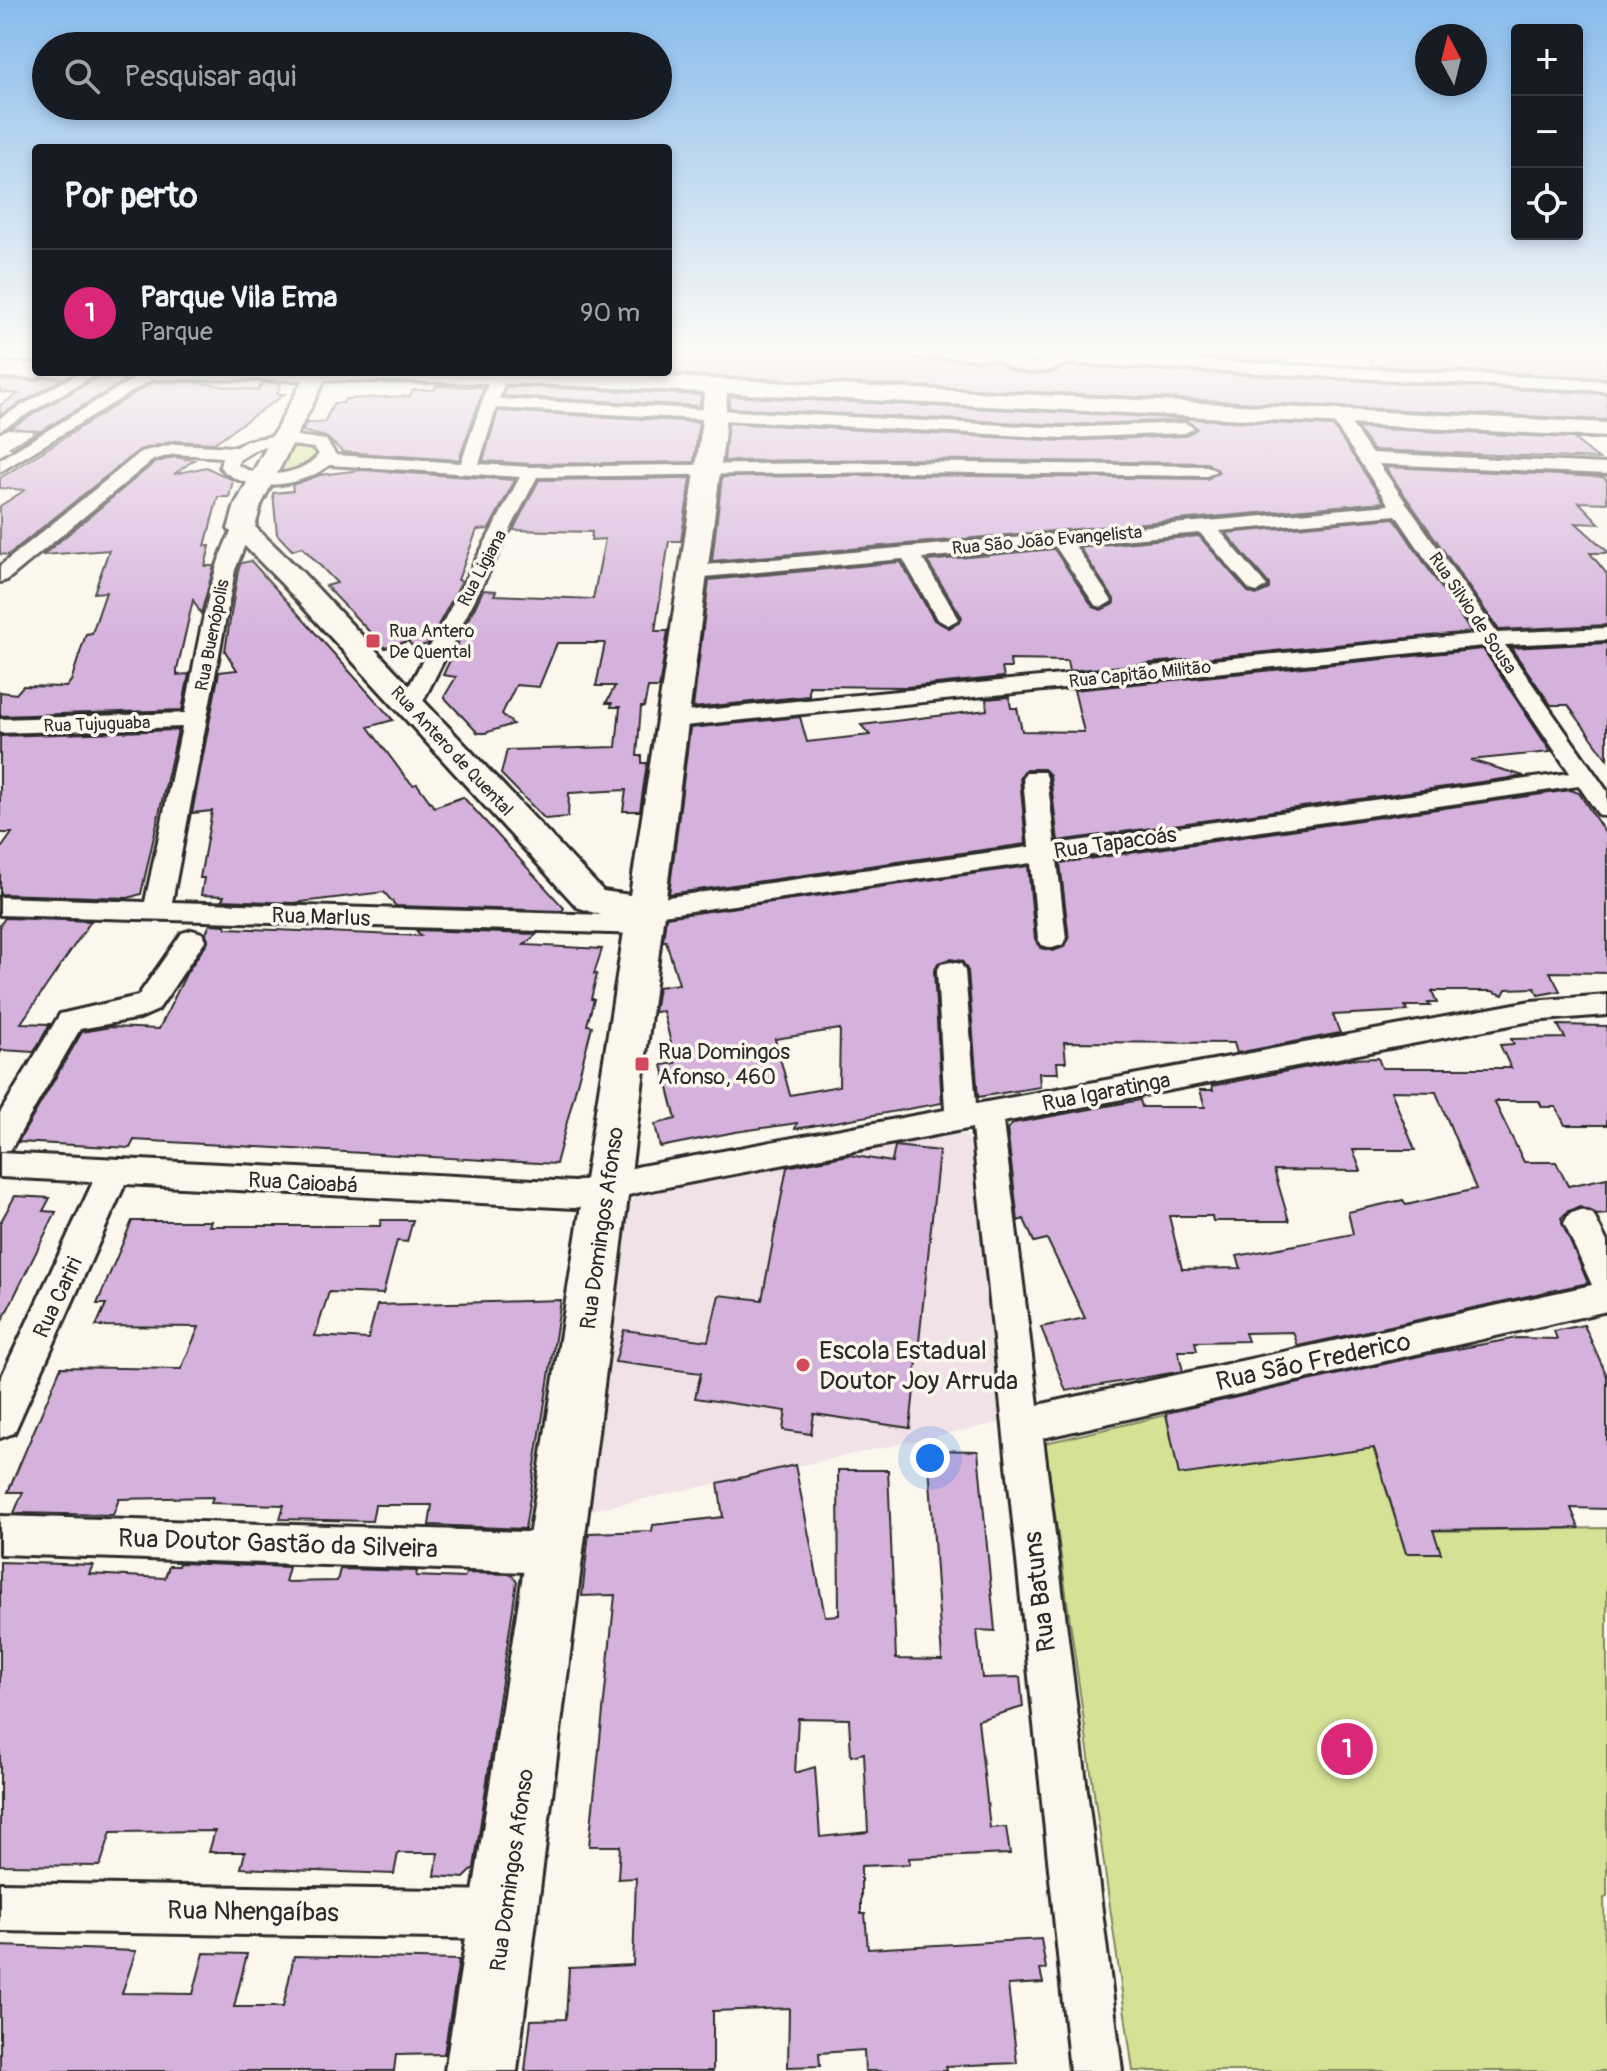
<!DOCTYPE html>
<html lang="pt">
<head>
<meta charset="utf-8">
<style>
	:root { --surface:#171b24; --page:#20242c; --text:#f1f3f6; --muted:#9ea1a6; --line:#363941; --accent:#db2777 }
	body { margin:0; font-family:Pangolin,sans-serif; background:var(--page); color:var(--text) }
	.controls { position:absolute; right:24px; top:24px; display:grid; overflow:hidden; border-radius:8px; box-shadow:0 4px 12px #0003 }
	.controls button { width:72px; height:72px; display:grid; place-items:center; padding:0; border:0; border-bottom:2px solid var(--line); background:var(--surface); color:var(--text); font:40px sans-serif }
	.compass { position:absolute; left:1415px; top:24px; width:72px; height:72px; border-radius:50%; background:var(--surface); box-shadow:0 4px 12px #0003; rotate:353deg }
	.you { position:absolute; left:930px; top:1458px; width:28px; height:28px; margin:-20px; border:6px solid #fff; border-radius:50%; background:#1a73e8; box-shadow:0 0 0 12px #1a73e833 }
	.badge { display:grid; place-items:center; width:52px; height:52px; border-radius:50%; background:var(--accent); color:#fff; font-size:26px; font-weight:700 }
	.pin { position:absolute; translate:-50% -50%; border:4px solid #fff; box-shadow:0 2px 8px #0006 }
	.list { margin:0; padding:0; list-style:none }
	h2 { display:flex; justify-content:space-between; align-items:center; height:104px; margin:0; padding:0 32px; font-size:34px }
	h2 small { font-size:26px; font-weight:400; color:var(--muted) }
	.list li { display:grid; grid-template-columns:52px 1fr auto; gap:24px; align-items:center; box-sizing:border-box; height:128px; padding:0 32px; border-top:2px solid var(--line) }
	.list b { display:block; font-size:30px; white-space:nowrap }
	.list p { margin:0; font-size:26px; white-space:nowrap; color:var(--muted) }
	.list em { font-size:26px; font-style:normal; color:var(--muted) }
	.icon { flex:none; width:44px; height:44px; fill:none; stroke:currentColor; stroke-width:2; stroke-linecap:round; stroke-linejoin:round }
	.map { position:relative; flex:none; width:1607px; height:2071px; overflow:hidden }
	.search { position:absolute; background:var(--surface); box-shadow:0 4px 12px #0003; left:32px; top:32px; width:640px; height:88px; display:flex; align-items:center; gap:20px; box-sizing:border-box; padding:0 28px; border-radius:44px; color:var(--muted); font-size:30px }
	.panel { position:absolute; background:var(--surface); box-shadow:0 4px 12px #0003; left:32px; top:144px; width:640px; height:232px; border-radius:8px }
	.map>svg:first-child { display:block }
	.built { fill:#f0e2e7 }
	.green { fill:#d5e194; stroke:#808660; stroke-width:2 }
	.building { fill:#d5b2dc; stroke:#2b2b2b; stroke-width:2; fill-rule:evenodd }
	.lines { fill:none; stroke-linecap:round; stroke-linejoin:round }
	.street-casing { stroke:#2b2b2b; stroke-width:6 }
	.secondary-casing { stroke:#2b2b2b; stroke-width:6 }
	.street { fill:#fbf7ec; fill-rule:evenodd }
	.secondary { fill:#fbf7ec; fill-rule:evenodd }
	.poi-dot { fill:#d1495b; stroke:#fbf7ec; stroke-width:3 }
	.labels { text-anchor:middle; stroke-width:7; stroke-linejoin:round; paint-order:stroke }
	.far-street-label { font-size:18px; fill:#2b2b2b; stroke:#fbf7ec }
	.far-poi-label { font-size:18px; fill:#2b2b2b; stroke:#fbf7ec; text-anchor:start }
	.street-label { font-size:22px; fill:#2b2b2b; stroke:#fbf7ec }
	.poi-label { font-size:22px; fill:#2b2b2b; stroke:#fbf7ec; text-anchor:start }
	.near-poi-label { font-size:26px; fill:#2b2b2b; stroke:#fbf7ec; text-anchor:start }
	.near-street-label { font-size:26px; fill:#2b2b2b; stroke:#fbf7ec }
</style>
</head>
<body>
<div class="map">
<svg width="1607" height="2071" viewBox="0 0 1607 2071">
	<rect width="100%" height="100%" fill="#fbf7ec"/>
	<filter id="ink" filterUnits="userSpaceOnUse"><feTurbulence type="fractalNoise" baseFrequency=".0125" numOctaves="2"/><feDisplacementMap in="SourceGraphic" scale="16" xChannelSelector="R" yChannelSelector="G"/><feConvolveMatrix kernelMatrix="1 2 1 2 8 2 1 2 1" color-interpolation-filters="sRGB"/></filter>
	<g filter="url(#ink)">
		<path class="built" d="M959,1133L967,1136L974,1144L1003,1422L592,1510L627,1211L635,1197L648,1191L714,1178Z"/>
		<path class="green" d="M290,442L313,446L321,453L308,469L272,476Z
			M1166,1415L1179,1474L1373,1448L1406,1553H1440L1433,1531L1607,1528V1897L1604,1898L1607,2071H1133L1045,1443Z"/>
		<path class="building" d="M668,350H832L880,353V350H886L897,358L996,362L1012,371L1031,374L1051,373L1068,366L1607,394V420L668,374Z
			M1070,350H1277V358H1286V362Z
			M1366,350H1607V378L1372,366Z
			M44,377L64,378L0,415V405L18,394L0,392V380L36,381Z
			M96,378L127,379L13,448L10,447L38,431L10,428Z
			M153,382H193L257,391L263,383H281L277,394H285L214,443L174,441L139,450L8,555L0,554V506L25,490L0,488V478Z
			M436,386L484,387L459,460L343,452L326,437L302,431L306,423L324,422L334,403H343L345,399L410,396L413,390H434Z
			M506,387H533L701,395L700,406L503,396Z
			M730,396L1333,426L1384,502L712,561L722,477L901,475L1207,479L1219,472L1207,463L901,459L724,461L728,423L1063,441L1185,436L1197,429L1185,420L1063,425L729,408Z
			M498,411L699,422L694,462L531,464L483,461Z
			M1357,428L1596,439H1574L1599,459L1373,450Z
			M174,457L194,460L174,474L206,467L233,480L229,497H218L205,546H210L205,566H214L201,614L193,600L177,670V675L189,674L182,710L0,716V692L16,694L23,686L66,687L71,681L86,634L92,633L106,592L94,593L109,550L43,555L154,463Z
			M1385,467L1603,477L1607,481V503L1579,502L1600,524L1576,523L1607,551V553H1590L1607,574V625L1499,630Z
			M361,470L515,480L489,529L477,530L458,580L462,581L428,644L414,648L408,641L385,648L326,586L337,583L302,547L292,550L277,534L273,493L293,491L292,485L320,475Z
			M691,478L681,541H669L655,631H668L659,688H648L644,707H641L637,756H642V763H647L640,811H623L626,790L569,793L568,817L545,819L501,774L507,750L616,747L620,707H611L612,703H606L615,686H596L605,643H557L539,687L516,685L502,714L513,724L485,733H478L444,697L456,677L443,675L483,590L496,591L494,595L593,599L605,539L591,540L592,532L513,530L539,480Z
			M1394,518L1471,632L1069,671L1067,661L1010,660L1011,668H1002L1004,677L907,687L809,686V696L693,708L709,580L901,562L934,620L949,628L960,622L962,617L927,561L1054,549L1093,607L1101,610L1114,604V599L1079,547L1199,536L1248,592L1256,595L1269,589V584L1226,533Z
			M251,561L393,720L368,727L406,778L413,785L417,784L434,807L463,797L564,908L562,911L396,906L384,892L293,903L222,900L224,896L201,895L204,878H200L212,811L192,813L219,672L237,670L225,651L238,571L241,563Z
			M1607,643V759L1568,705H1551L1511,648Z
			M1483,649L1551,752L1470,760L1524,776L1058,841L1050,775L1044,769H1026L1020,777L1026,844L669,894L690,728L800,717L807,742L870,735L861,725L987,710L986,699L1009,697L1011,708H1017L1022,731L1084,732L1074,690Z
			M178,730L141,894L128,898L0,894V850L12,833H0V736Z
			M1570,790L1579,793L1607,836V973L1550,972L1560,991L1538,995L1535,988L1506,989L1503,995L1492,991H1432L1437,1003H1428L1430,1006H1405L1408,1011L1333,1015L1340,1033L1237,1053L1234,1043L1064,1042L1066,1062H1057L1058,1073H1039L1040,1087L978,1097L968,971L962,961L950,959L938,963L934,971L942,1103L795,1129L797,1123L735,1132L660,1147L655,1124L676,1119L662,1065L676,1063L663,1011L654,1012L658,987L679,984L666,941H663L666,917L1028,866L1035,939L1041,948L1053,951L1064,947L1069,939L1060,863ZM840,1029L839,1086L790,1095L775,1039Z
			M5,918L91,921L21,1023L50,1024L34,1052L2,1050L0,1053V925Z
			M210,924L225,925L226,928L421,936L416,930L537,934L524,945L602,949L594,974H597L591,999H594L587,1025L592,1026L556,1164L134,1140L130,1148L18,1142L82,1032L110,1027L159,1029L186,974L208,941L206,933Z
			M1558,1025L1607,1026V1125H1565L1556,1107H1542L1539,1101H1494L1524,1162H1556L1568,1186L1607,1178V1214L1597,1215L1580,1207L1568,1211L1561,1218L1588,1283L1298,1346L1293,1332L1245,1333L1248,1341L1195,1342L1197,1351H1178L1183,1371L1066,1391L1041,1327L1085,1318L1047,1239L1034,1242L1024,1219L1018,1221L1007,1129L1014,1123L1140,1100L1142,1107H1205L1200,1090H1213L1212,1086L1349,1059L1378,1058L1382,1068H1511L1500,1045L1514,1044L1511,1039L1565,1038ZM1391,1091L1436,1092L1476,1189L1406,1205L1403,1200L1348,1212L1353,1234L1237,1256L1241,1268L1182,1269L1169,1216H1212L1213,1221H1289L1274,1170L1361,1171L1353,1150H1415Z
			M895,1146L939,1151L910,1428L814,1414L811,1434L783,1430L786,1411L695,1398L701,1373L615,1362L624,1330L708,1341L719,1295L762,1300L787,1167L849,1155L892,1162Z
			M15,1196L50,1198L43,1211L56,1212L0,1325V1223Z
			M381,1220H413L407,1242L397,1241L383,1294L329,1292L315,1336L368,1339L377,1305L561,1300L525,1529L429,1525L432,1505H375L372,1521L280,1519L284,1505L211,1503L213,1497L119,1499L113,1515L14,1513L23,1492H8L61,1367L181,1369L199,1327L96,1326L106,1304H97L132,1221H211L209,1226H380Z
			M1584,1325L1607,1376V1509L1571,1508L1579,1528L1433,1530L1441,1553H1406L1374,1448L1179,1475L1166,1413L1424,1355L1517,1338L1557,1339L1554,1331Z
			M928,1450L978,1451L995,1631L977,1630L982,1678L1020,1677L1023,1707L978,1720L990,1828L1006,1827L1010,1854L909,1858L910,1864L861,1866V1914H865L868,1949L1041,1939L1046,1969L1040,1970L1043,1983L1008,1985L1017,2063L946,2066L947,2071H865L864,2050L819,2053L820,2066L788,2067L789,2008L713,2011V2071H525L531,2020L566,2019L569,1968L633,1965L636,1878L618,1879L620,1846H589L615,1595L582,1596L589,1533L652,1531L653,1525L723,1517L718,1483L795,1465L825,1616L839,1615L838,1470H888L896,1659L942,1660ZM798,1718L849,1719L851,1756L864,1753L868,1832L820,1837L815,1767L795,1773Z
			M0,1562L93,1565L89,1574L165,1578L169,1566H178L179,1563L289,1567L285,1582L337,1581L340,1569L417,1571L416,1576L464,1578L466,1573L511,1574L517,1581L474,1868L464,1878L435,1876L438,1853H398L394,1874L241,1868L245,1852H209L215,1831L111,1832L100,1866L0,1865Z
			M0,1946L136,1951L122,1993L193,1994L204,1953L247,1954L234,2007H283L294,1956L459,1960L444,2054L396,2055L394,2071H0Z"/>
		<g class="lines">
			<g class="street-casing">
				<path id="street" d="M889,350H1012L1009,354C1023,363 1038,364 1053,358L1048,350H1066L1070,354L1607,381V391L1067,363C1046,375 1016,375 997,359L897,355Z
					M81,372H100L0,430V418Z
					M145,372H164L0,472V459Z
					M496,379L504,384L499,399L1063,428L1185,423L1194,428L1185,433L1063,438L496,408L479,464L531,467L901,462L1207,466L1216,471L1207,476L901,472L537,477L421,705L418,710H402L399,705L520,477L329,465C303,487 244,495 220,467L222,457L174,454L153,460L7,580L0,582V566L141,452L174,444L236,447L246,441L283,434L326,440L336,455L461,463L488,384ZM283,444L314,448L319,454C302,476 260,480 238,465L239,460L257,449Z
					M1338,412L1344,413L1371,453L1607,464V474L1379,464L1497,633L1607,628V640L1505,645L1607,791V817L1598,814L1579,786L1057,860L1066,939L1062,945L1052,948L1042,945L1038,939L1031,863L648,917L657,925L653,931L643,934L0,915V897L145,902L182,727L0,733V719L185,713C191,683 215,530 241,523L251,529L235,570L172,902L640,916L632,909L636,903L646,900L1029,847L1023,777L1026,772H1044L1047,777L1055,844L1570,773L1484,646L674,727L666,725L662,720L666,715L674,713L1476,634L1396,515L1220,531L1267,586L1257,592L1250,590L1200,533L1074,544L1112,601L1102,607L1095,605L1055,546L922,558L959,619L948,625L937,619L903,559L693,578L683,572L693,566L1389,505L1330,417Z
					M192,930L202,933L206,939L158,1010L140,1018L80,1029L11,1149L0,1152V1113L60,1014L138,996L182,933Z
					M951,962L961,964L965,971L976,1104L1531,1001L1607,995V1015L1531,1021L1003,1122L1038,1405L1592,1285L1564,1223L1569,1214L1581,1210L1593,1214L1607,1242V1311L1043,1438L1122,2071H1070L972,1128L641,1192L575,1208L125,1184L14,1433L0,1438V1380L93,1182L0,1177V1153L575,1182L641,1166L945,1110L937,971L941,964Z
					M0,1516L556,1533L571,1539L577,1553L571,1567L556,1573L0,1554Z
					M0,1883L505,1891L522,1898L529,1915L522,1932L505,1939L0,1931Z"/>
			</g>
			<g class="secondary-casing">
				<path id="secondary" d="M0,363L36,364V372H46L36,378L0,377Z
					M140,372H568L1607,423V437L727,393L724,440L517,2071H445L626,919L607,917L577,907L282,584L228,529L235,505L303,380L151,379ZM325,380L533,384L704,392L700,440L630,895L603,891L302,572L255,527L261,505Z"/>
			</g>
			<use href="#street" class="street"/>
			<use href="#secondary" class="secondary"/>
		</g>
	</g>
	<linearGradient id="sky" x2="0" y2="1"><stop stop-color="#87bbec"/><stop offset="0.55" stop-color="#fdfbf6"/><stop offset="1" stop-color="#fdfbf6" stop-opacity="0"/></linearGradient>
	<rect width="1607" height="640" fill="url(#sky)"/>
	<g class="poi-dot">
		<rect x="365" y="633" width="16" height="16" rx="4"/>
		<rect x="634" y="1056" width="16" height="16" rx="4"/>
		<circle cx="803" cy="1365" r="8"/>
	</g>
	<g class="labels">
		<g class="far-street-label">
			<text transform="translate(1047 540) rotate(-5)" y="6">Rua São João Evangelista</text>
			<text transform="translate(482 568) rotate(-62)" y="6">Rua Ligiana</text>
			<text transform="translate(1473 613) rotate(56)" y="6">Rua Silvio de Sousa</text>
			<text transform="translate(212 635) rotate(-79)" y="6">Rua Buenópolis</text>
			<text transform="translate(1140 674) rotate(-6)" y="6">Rua Capitão Militão</text>
			<text transform="translate(97 724) rotate(-2)" y="6">Rua Tujuguaba</text>
			<text transform="translate(452 751) rotate(47)" y="6">Rua Antero de Quental</text>
		</g>
		<g class="far-poi-label">
			<text x="389" y="637">Rua Antero<tspan x="389" dy="21">De Quental</tspan></text>
		</g>
		<g class="street-label">
			<text transform="translate(1115 842) rotate(-8)" y="8">Rua Tapacoás</text>
			<text transform="translate(321 916) rotate(2)" y="8">Rua Marlus</text>
			<text transform="translate(1106 1091) rotate(-11)" y="8">Rua Igaratinga</text>
			<text transform="translate(303 1182) rotate(3)" y="8">Rua Caioabá</text>
			<text transform="translate(601 1228) rotate(-82)" y="8">Rua Domingos Afonso</text>
			<text transform="translate(57 1297) rotate(-65)" y="8">Rua Cariri</text>
			<text transform="translate(511 1870) rotate(-82)" y="8">Rua Domingos Afonso</text>
		</g>
		<g class="poi-label">
			<text x="658" y="1059">Rua Domingos<tspan x="658" dy="25">Afonso, 460</tspan></text>
		</g>
		<g class="near-poi-label">
			<text x="819" y="1359">Escola Estadual<tspan x="819" dy="30">Doutor Joy Arruda</tspan></text>
		</g>
		<g class="near-street-label">
			<text transform="translate(1313 1361) rotate(-12)" y="9">Rua São Frederico</text>
			<text transform="translate(278 1543) rotate(2)" y="9">Rua Doutor Gastão da Silveira</text>
			<text transform="translate(1039 1592) rotate(-97)" y="9">Rua Batuns</text>
			<text transform="translate(253 1911) rotate(1)" y="9">Rua Nhengaíbas</text>
		</g>
	</g>
</svg>
<div class="controls">
<button>+</button>
<button>−</button>
<button><svg class="icon" aria-label="locate" viewBox="0 0 24 24"><circle cx="12" cy="12" r="6"/><path d="M12 2v4M12 18v4M2 12h4M18 12h4"/></svg></button>
</div>
<svg class="compass" viewBox="-18 -18 36 36"><path d="M0-13l5 13h-10z" fill="#e53935"/><path d="M0 13l5-13h-10z" fill="#9ea1a6"/></svg>
<div class="you"></div>
<div class="pin badge" style="left:1347px;top:1749px">1</div>
<div class="search"><svg class="icon" aria-label="search" viewBox="0 0 24 24"><circle cx="10" cy="10" r="6"/><path d="M15 15l6 6"/></svg>Pesquisar aqui</div>
<section class="panel">
<h2>Por perto<small></small></h2>
<ul class="list">
<li><span class="badge">1</span><div><b>Parque Vila Ema</b><p>Parque</p></div><em>90 m</em></li>
</ul>
</section>
</div>
</body>
</html>
